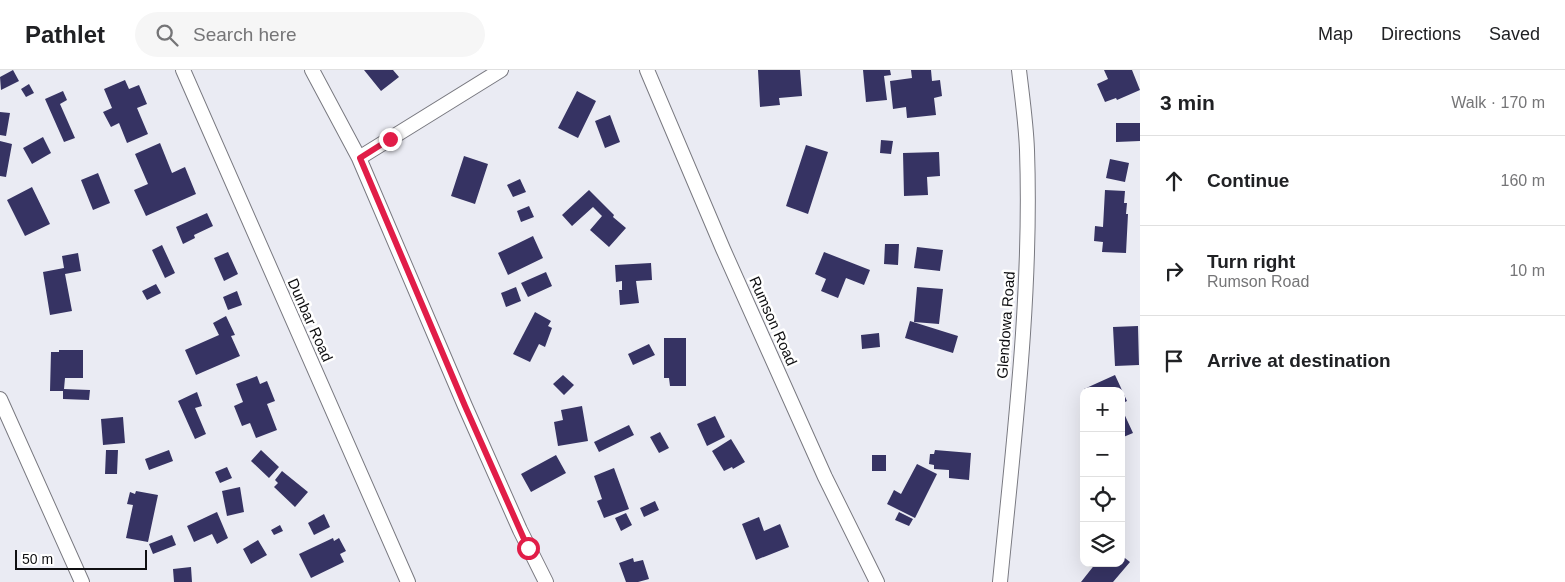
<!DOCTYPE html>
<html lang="en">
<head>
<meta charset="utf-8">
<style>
	:root { --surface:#fff; --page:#f6f6f6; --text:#202124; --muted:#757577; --line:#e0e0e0 }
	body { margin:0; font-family:Helvetica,sans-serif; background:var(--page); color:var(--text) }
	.controls { position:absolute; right:15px; bottom:15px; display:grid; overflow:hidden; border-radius:10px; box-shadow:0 5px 20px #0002 }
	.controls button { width:45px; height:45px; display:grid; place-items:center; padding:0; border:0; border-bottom:1px solid var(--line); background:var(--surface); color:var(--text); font:25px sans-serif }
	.scale { position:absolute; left:15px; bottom:12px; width:132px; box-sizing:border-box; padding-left:5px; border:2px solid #0f0f11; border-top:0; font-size:14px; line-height:18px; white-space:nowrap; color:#0f0f11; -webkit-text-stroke:4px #fff; paint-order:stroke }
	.stop { position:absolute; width:15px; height:15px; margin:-11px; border:4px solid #e11d48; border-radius:50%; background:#fff }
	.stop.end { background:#e11d48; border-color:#fff; box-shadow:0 1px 5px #0008 }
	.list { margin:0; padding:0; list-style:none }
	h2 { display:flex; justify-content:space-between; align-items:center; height:65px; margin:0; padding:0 20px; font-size:21px }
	h2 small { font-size:16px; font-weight:400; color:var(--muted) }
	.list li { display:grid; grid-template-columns:32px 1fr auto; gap:15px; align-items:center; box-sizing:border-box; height:90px; padding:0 20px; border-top:1px solid var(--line) }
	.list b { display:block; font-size:19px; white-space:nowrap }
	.list p { margin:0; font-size:16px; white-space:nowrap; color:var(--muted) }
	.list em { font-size:16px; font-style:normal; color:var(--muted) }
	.icon { flex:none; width:28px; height:28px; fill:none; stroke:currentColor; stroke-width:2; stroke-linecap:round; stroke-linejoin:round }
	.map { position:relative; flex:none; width:1140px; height:512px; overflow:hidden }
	header { display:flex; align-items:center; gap:30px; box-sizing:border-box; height:70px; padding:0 25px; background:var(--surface); border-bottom:1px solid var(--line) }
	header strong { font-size:24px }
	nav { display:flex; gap:28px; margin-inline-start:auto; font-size:18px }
	.search { width:350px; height:45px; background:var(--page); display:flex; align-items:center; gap:12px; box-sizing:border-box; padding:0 18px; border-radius:28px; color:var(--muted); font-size:19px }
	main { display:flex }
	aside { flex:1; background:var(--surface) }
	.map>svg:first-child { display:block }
	.building { fill:#363363 }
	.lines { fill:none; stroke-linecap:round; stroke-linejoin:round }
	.minor-casing { stroke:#797980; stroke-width:16 }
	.minor { stroke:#fff; stroke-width:14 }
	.route { stroke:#e11d48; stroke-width:6 }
	.labels { text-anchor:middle; stroke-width:5; stroke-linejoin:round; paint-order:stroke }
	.street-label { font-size:15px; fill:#0f0f11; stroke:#fff }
</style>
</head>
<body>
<header>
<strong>Pathlet</strong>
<div class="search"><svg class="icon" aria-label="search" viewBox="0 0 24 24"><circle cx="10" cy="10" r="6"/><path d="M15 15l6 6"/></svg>Search here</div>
<nav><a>Map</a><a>Directions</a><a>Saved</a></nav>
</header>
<main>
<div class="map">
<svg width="1140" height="512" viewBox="0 0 1140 512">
	<rect width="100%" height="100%" fill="#eaebf3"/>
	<path class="building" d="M13,0L19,11L1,20L0,7Z
		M364,0H393L399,7L381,21Z
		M758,0H800L802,26L779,28L780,35L760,37Z
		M863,0H890L891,5L884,6L887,30L866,32Z
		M911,0H931L932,11L940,10L942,26L934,28L936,45L907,48L906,37L893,39L890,11L912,8Z
		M1104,0H1132L1140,20L1117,30L1116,28L1105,32L1097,14L1108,9Z
		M125,10L129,19L139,15L147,34L137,38L148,64L127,73L119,53L111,57L103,42L112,38L104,19Z
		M29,14L34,23L26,27L21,19Z
		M63,21L67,30L60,34L75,68L64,72L45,29Z
		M577,21L596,31L578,68L558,58Z
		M0,42L10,43L6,66L0,65Z
		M610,45L620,72L605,78L595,51Z
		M1116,53H1140V71L1116,72Z
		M43,67L51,83L32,94L23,78Z
		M881,70L893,71L891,84L880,83Z
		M0,71L12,74L6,107L0,106Z
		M160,73L172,103L185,97L196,124L146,146L134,120L148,114L135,84Z
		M806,75L828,82L808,144L786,136Z
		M939,82L940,106L927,107L928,125L904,126L903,83Z
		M464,86L488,94L475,134L451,126Z
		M1110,89L1129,93L1125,112L1106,108Z
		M98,103L110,133L93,140L81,110Z
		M520,109L526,122L513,127L507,115Z
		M32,117L50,154L25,166L7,130Z
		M589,120L614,145L613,147L626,158L609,177L590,160L602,146L593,137L572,156L562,145Z
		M1105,120L1125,121L1124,133H1127L1126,144H1128L1126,183L1102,182L1103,172L1094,171L1095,156L1103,157Z
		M529,136L534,147L521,152L517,141Z
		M207,143L213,156L194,165L195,168L183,174L176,157Z
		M533,166L543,188L508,205L498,183Z
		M885,174H899L898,195L884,194Z
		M162,175L175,203L165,208L152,180Z
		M917,177L943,180L940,201L914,198Z
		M228,182L238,204L224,211L214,188Z
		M824,182L870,200L864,215L846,208L838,228L821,221L826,209L815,204Z
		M78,183L81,201L65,204L72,241L50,245L43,202L64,198L62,186Z
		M651,193L652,210L636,211L639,233L620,235L619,220H622V211L616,212L615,195Z
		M546,202L552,216L528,227L521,213Z
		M156,214L161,223L147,230L142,221Z
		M516,217L521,231L506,237L501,223Z
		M917,217L943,219L939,254L914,252Z
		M237,221L242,235L228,240L223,227Z
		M535,242L551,251L548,256L552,258L545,277L539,274L530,292L513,284Z
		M226,246L235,265L231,266L240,286L196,305L185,280L219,265L213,253Z
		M910,251L958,266L953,283L905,268Z
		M1138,256L1139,295L1115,296L1113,257Z
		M879,263L880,277L862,279L861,265Z
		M664,268H686V316H670L669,308H664Z
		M649,274L655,285L633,295L628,284Z
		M59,280H83V308H65L64,319L90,320L89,330L63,329V321H50L51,282H59Z
		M563,305L574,315L564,325L553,314Z
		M1115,305L1127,331L1121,334V321H1084V319Z
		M257,306L260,314L267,311L275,331L267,334L277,360L256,368L250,353L242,356L234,336L243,332L236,314Z
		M197,322L202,336L195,338L206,364L195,369L178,331Z
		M582,336L588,371L558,376L554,352L563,350L561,340Z
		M1121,337L1133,363L1121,368Z
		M715,346L725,367L707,376L697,354Z
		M123,347L125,373L103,375L101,349Z
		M629,355L634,365L599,382L594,372Z
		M660,362L669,378L659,383L650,367Z
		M731,369L745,392L733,399L732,397L724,401L712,381Z
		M106,380H118L117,404H105Z
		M169,380L173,391L149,400L145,389Z
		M261,380L279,397L269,408L251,391Z
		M935,380L971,383L969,410L949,408V400L934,399V395L929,394L930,384H934Z
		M556,385L566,403L531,422L521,404Z
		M872,385H886V401H872Z
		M917,394L937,404L915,448L887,434L894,420L901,424Z
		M227,397L232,408L220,413L215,402Z
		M614,398L629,439L604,448L597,431L602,429L594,406Z
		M282,401L308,422L295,437L274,417L278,413L275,410Z
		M240,417L244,442L227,446L222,421Z
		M136,421L158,425L148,472L126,468L133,435L127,434L130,422L135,424Z
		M655,431L659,440L644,447L640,438Z
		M217,442L228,468L217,474L212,464L194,472L187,456Z
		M899,442L913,449L909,456L895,450Z
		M626,443L632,455L621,461L615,448Z
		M324,444L330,457L314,465L308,453Z
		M759,447L764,461L780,454L789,477L756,490L742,454Z
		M280,455L283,461L274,465L271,460Z
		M172,465L176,475L153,484L149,474Z
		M333,468L334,471L339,468L346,481L340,484L344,492L311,508L299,484Z
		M258,470L267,485L251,494L243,479Z
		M1121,485L1130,492L1113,512H1081L1096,493H1121Z
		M633,488L634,492L643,490L649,509L638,512H626L619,493Z
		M191,497L192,512H174L173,499Z"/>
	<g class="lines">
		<g class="minor-casing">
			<path id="minor" d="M183,0L408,512
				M312,0L359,88L465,336L520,460L546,512
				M647,0L723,179L825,407L877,512
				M359,88L501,0
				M0,329L82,512
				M1000,512C1014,368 1032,224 1027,80C1026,53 1022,26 1019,0"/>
		</g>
		<use href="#minor" class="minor"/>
	</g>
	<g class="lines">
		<path class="route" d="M390,69L360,88L465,336L528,478"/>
	</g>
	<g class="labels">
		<g class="street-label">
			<text transform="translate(310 250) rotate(66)" y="5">Dunbar Road</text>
			<text transform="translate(773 251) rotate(66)" y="5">Rumson Road</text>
			<text transform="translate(1006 255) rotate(-86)" y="5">Glendowa Road</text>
		</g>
	</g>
</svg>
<div class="controls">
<button>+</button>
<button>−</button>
<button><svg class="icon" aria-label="locate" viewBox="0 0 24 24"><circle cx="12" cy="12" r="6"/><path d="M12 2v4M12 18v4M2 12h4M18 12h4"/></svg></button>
<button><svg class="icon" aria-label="layers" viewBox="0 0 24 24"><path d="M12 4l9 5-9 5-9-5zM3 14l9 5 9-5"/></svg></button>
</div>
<div class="scale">50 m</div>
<div class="stop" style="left:528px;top:478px"></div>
<div class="stop end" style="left:390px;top:69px"></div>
</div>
<aside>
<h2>3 min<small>Walk · 170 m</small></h2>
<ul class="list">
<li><svg class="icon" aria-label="ahead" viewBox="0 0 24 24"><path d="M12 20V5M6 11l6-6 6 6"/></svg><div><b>Continue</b></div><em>160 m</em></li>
<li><svg class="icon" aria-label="right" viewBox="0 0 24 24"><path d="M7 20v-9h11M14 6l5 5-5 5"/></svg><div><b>Turn right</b><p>Rumson Road</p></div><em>10 m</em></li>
<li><svg class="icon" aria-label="arrive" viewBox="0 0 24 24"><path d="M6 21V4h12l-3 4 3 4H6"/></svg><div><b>Arrive at destination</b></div></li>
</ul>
</aside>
</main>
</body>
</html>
